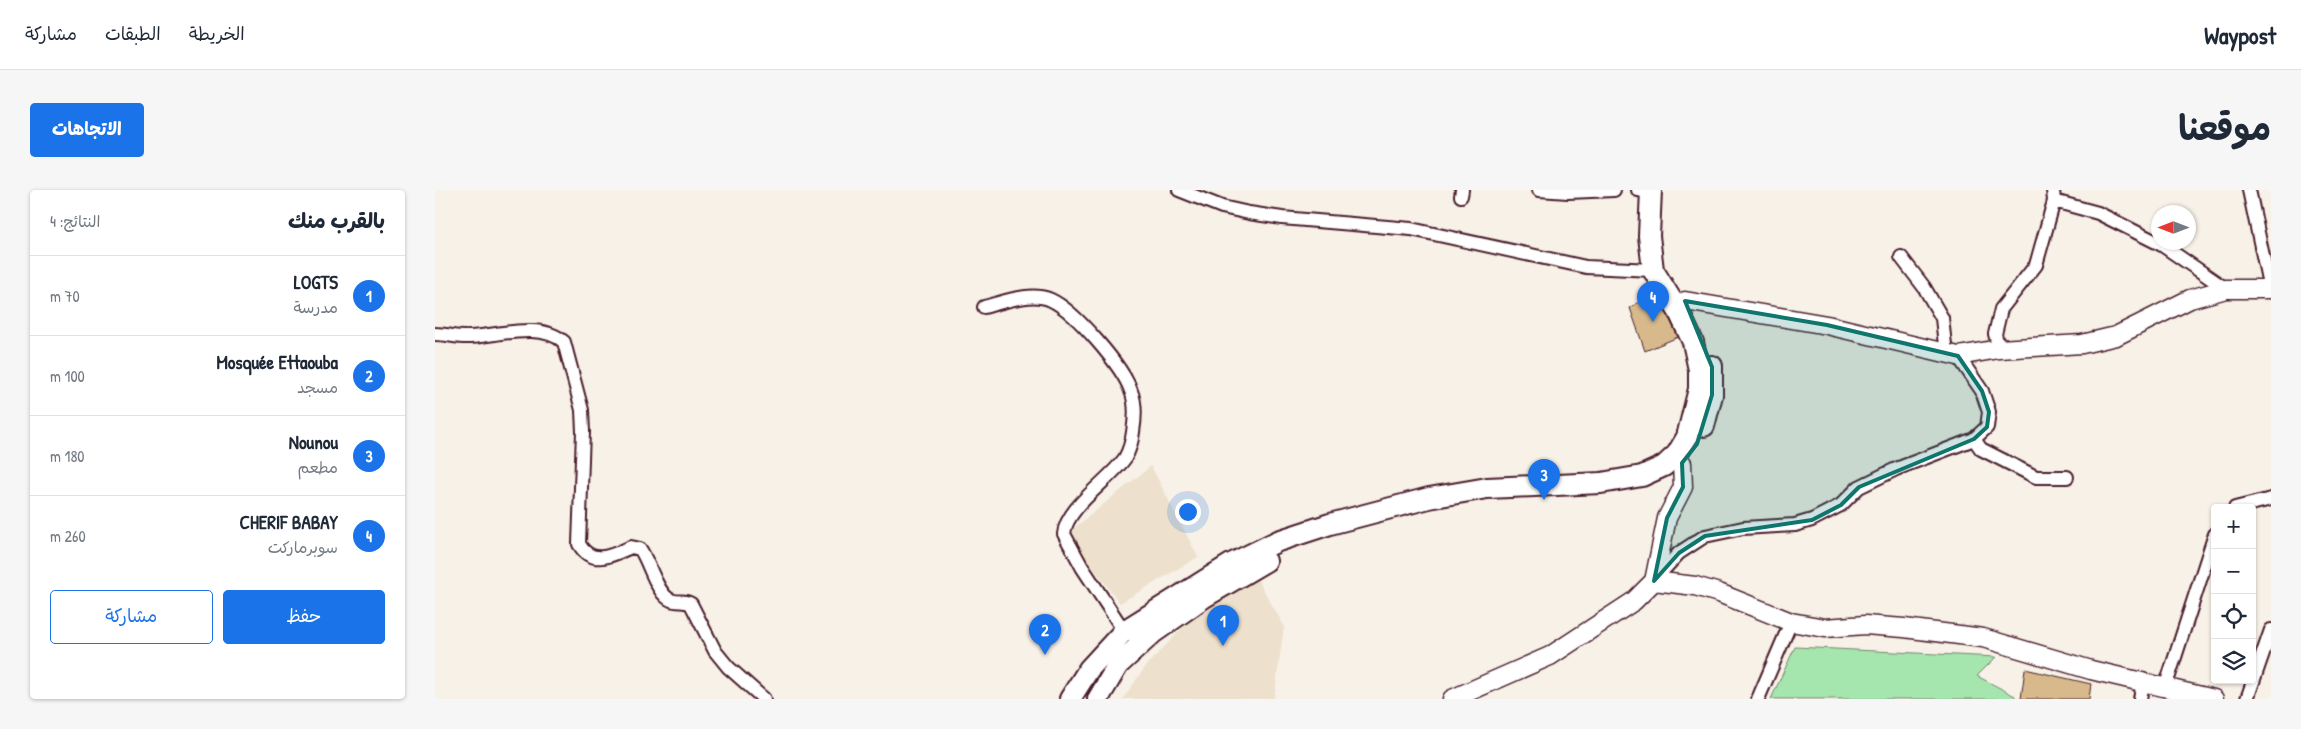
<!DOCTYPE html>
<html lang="ar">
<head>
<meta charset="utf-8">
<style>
	:root { --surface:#fff; --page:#f6f6f7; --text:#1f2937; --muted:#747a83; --line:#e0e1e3; --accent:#1a73e8 }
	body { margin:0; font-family:"Patrick Hand","Playpen Sans Arabic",sans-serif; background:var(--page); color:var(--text); direction:rtl }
	.controls { position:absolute; right:15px; bottom:15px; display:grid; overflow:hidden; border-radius:5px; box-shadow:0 1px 4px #0004 }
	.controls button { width:45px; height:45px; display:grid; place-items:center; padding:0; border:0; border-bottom:1px solid var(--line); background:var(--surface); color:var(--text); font:25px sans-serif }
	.compass { position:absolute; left:1716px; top:15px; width:45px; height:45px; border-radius:50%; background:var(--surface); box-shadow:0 1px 4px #0004; rotate:270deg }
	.you { position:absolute; left:752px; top:321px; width:18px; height:18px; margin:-12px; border:4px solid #fff; border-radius:50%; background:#1a73e8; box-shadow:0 0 0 8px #1a73e833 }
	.badge { display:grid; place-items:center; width:32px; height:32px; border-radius:50%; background:var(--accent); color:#fff; font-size:16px; font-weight:700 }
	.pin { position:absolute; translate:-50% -41px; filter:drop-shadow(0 1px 2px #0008) }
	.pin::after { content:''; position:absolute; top:26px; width:18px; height:15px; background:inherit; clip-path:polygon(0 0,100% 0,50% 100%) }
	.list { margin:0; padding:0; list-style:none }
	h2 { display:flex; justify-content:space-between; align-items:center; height:65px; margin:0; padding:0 20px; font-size:21px }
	h2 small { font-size:16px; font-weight:400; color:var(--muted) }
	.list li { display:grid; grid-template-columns:32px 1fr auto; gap:15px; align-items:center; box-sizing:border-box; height:80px; padding:0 20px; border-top:1px solid var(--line) }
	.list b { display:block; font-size:19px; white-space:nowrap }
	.list p { margin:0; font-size:16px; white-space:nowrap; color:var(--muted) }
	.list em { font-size:16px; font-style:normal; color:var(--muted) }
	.actions { display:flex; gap:10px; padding:15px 20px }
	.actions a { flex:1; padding:11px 0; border:1px solid var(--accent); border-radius:5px; text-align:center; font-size:18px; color:var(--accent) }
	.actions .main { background:var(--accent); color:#fff }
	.icon { flex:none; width:28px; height:28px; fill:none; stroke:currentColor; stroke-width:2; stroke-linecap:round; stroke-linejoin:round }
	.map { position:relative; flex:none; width:1836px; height:509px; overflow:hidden; direction:ltr; border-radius:5px }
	header { display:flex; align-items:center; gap:30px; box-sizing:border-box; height:70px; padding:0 25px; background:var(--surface); border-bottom:1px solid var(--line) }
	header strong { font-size:24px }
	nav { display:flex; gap:28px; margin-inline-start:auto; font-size:18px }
	.intro { display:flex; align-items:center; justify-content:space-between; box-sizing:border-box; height:120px; padding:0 30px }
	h1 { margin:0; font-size:35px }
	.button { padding:12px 22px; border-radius:5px; background:var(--accent); color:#fff; font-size:18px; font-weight:700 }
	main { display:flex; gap:30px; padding:0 30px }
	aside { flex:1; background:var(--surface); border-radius:5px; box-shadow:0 1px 4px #0004 }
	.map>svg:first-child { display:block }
	.built { fill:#ede0cc }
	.green { fill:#a5e6af; stroke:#78826d }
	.building { fill:#d7b98b; stroke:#4a1f2b }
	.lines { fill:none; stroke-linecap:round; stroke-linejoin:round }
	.street-casing { stroke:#4a1f2b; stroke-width:16 }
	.secondary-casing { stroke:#4a1f2b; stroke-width:21 }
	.primary-casing { stroke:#4a1f2b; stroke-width:24 }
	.street { stroke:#fff; stroke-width:12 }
	.secondary { stroke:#fff; stroke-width:18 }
	.primary { stroke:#fff; stroke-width:20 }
	.marked { fill:#0f766e; fill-opacity:0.2; stroke:#0f766e; stroke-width:4; stroke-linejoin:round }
</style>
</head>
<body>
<header>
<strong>Waypost</strong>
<nav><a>الخريطة</a><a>الطبقات</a><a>مشاركة</a></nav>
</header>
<div class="intro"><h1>موقعنا</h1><a class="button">الاتجاهات</a></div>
<main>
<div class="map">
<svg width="1836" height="509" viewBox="0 0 1836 509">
	<rect width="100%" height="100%" fill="#f7f1e8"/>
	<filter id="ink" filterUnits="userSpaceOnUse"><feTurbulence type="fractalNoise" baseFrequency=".02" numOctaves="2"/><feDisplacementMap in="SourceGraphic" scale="10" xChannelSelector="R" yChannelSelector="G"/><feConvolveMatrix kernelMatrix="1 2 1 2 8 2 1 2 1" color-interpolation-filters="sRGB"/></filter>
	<g filter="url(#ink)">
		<path class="built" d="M716,276L763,367L685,413L632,344Z
			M821,387L849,436L839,509H688L711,476L760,425Z"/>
		<path class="green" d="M1360,457L1561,467L1542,486L1580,506V509H1336Z"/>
		<path class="building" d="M1221,100L1243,147L1210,161L1195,118Z
			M1590,479L1656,494L1654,509H1586Z"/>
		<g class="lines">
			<g class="street-casing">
				<path id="street" d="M744,0L787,17L814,23L847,28L976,39L1151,77L1218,80
					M1104,0L1133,2L1179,0
					M1203,0L1216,3
					M1814,0L1835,99
					M1026,6L1027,0
					M1619,11L1663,23L1727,55L1791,99
					M1466,67L1489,97L1507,128L1511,164
					M549,117C569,112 596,101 616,110C640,121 688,177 696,201C701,213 700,230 698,242C697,250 694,261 690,268C675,290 631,317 629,344L647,377L689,441L694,445
					M0,144C12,144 23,148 35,147C61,146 106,131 129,152L147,220L148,242L144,354C157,377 178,365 196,357L205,359C214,371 222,405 236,410C243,413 250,410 256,414L280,461L293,477L329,509
					M1564,159L1560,144L1566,119L1601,75L1619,11L1618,0
					M1539,249L1546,259L1601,287H1632
					M1800,318L1836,309
					M1219,390L1244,363L1270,346L1308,338L1360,335L1377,330L1406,315L1424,297L1461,279L1539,249L1552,237L1554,222L1547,201L1523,166
					M1730,498L1780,344
					M1323,509L1356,432
					M1705,509L1708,493
					M1812,509L1836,440"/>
			</g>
			<g class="secondary-casing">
				<path id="secondary" d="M1250,111L1392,135L1523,166L1564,159L1647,154L1681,146L1755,109L1791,99H1836
					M1219,391L1260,396L1284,403L1356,432L1390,438L1430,435L1469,438L1548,448L1656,480L1779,509
					M1017,509L1115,466L1199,411L1219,391L1232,328L1248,297L1247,273"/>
			</g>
			<g class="primary-casing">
				<path id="primary" d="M1269,236L1277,205V176
					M635,509L654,479L689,441L796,374L843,351L895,334L994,308L1052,298L1166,293L1207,286L1229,276L1242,264L1252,247L1264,199V180L1258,152L1244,122L1218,80L1214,46L1216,0
					M663,509L683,475L718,443L768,408L831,371"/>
			</g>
			<use href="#street" class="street"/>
			<use href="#secondary" class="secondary"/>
			<use href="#primary" class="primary"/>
		</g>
	</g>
	<path class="marked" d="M1250,111L1392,135L1523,166L1547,201L1554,222L1552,237L1539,249L1424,297L1406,315L1377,330L1270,346L1244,363L1219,391L1232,328L1248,297L1247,273L1262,254L1277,205V177Z"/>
</svg>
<div class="controls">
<button>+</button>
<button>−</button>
<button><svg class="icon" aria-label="locate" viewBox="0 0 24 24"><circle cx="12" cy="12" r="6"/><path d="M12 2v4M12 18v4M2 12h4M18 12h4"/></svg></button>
<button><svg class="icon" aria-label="layers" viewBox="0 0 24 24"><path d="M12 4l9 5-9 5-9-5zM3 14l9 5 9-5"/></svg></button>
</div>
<svg class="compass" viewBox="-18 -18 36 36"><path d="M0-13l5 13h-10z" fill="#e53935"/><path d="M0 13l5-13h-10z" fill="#747a83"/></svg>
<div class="you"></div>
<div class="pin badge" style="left:788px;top:456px">1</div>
<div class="pin badge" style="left:610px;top:465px">2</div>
<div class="pin badge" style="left:1109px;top:310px">3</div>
<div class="pin badge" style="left:1218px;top:132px">4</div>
</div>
<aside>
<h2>بالقرب منك<small>النتائج: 4</small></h2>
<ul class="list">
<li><span class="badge">1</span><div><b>LOGTS</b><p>مدرسة</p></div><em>70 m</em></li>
<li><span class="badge">2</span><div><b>Mosquée Ettaouba</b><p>مسجد</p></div><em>100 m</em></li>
<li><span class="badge">3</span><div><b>Nounou</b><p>مطعم</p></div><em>180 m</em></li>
<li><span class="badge">4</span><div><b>CHERIF BABAY</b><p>سوبرماركت</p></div><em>260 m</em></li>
</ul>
<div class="actions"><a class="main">حفظ</a><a>مشاركة</a></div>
</aside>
</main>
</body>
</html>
